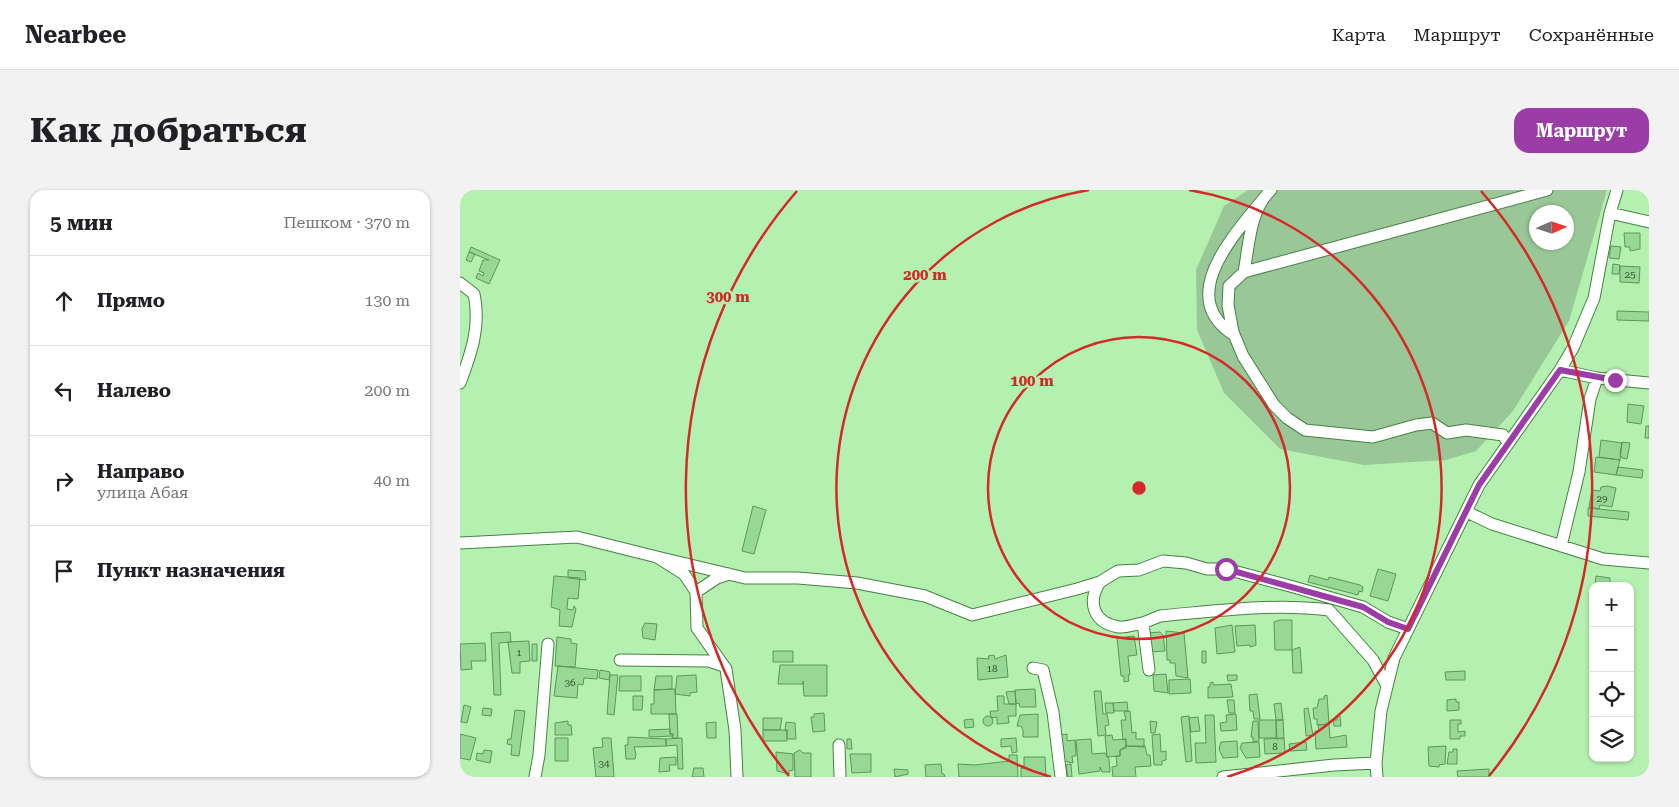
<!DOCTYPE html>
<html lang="ru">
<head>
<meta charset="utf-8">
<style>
	:root { --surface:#fff; --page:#f2f2f2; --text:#202124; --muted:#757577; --line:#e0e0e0; --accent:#9b3da6 }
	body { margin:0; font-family:"Roboto Serif",serif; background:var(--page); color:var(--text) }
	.controls { position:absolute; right:15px; bottom:15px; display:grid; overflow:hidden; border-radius:10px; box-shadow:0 1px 4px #0004 }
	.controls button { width:45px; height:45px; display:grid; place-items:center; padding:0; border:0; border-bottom:1px solid var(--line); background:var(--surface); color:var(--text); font:25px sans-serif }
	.compass { position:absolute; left:1069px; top:15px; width:45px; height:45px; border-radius:50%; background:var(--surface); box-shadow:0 1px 4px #0004; rotate:87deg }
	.stop { position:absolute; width:15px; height:15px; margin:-11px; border:4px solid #9b3da6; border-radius:50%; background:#fff }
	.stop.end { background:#9b3da6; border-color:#fff; box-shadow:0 1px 5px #0008 }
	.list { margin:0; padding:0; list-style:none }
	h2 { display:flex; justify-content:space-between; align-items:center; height:65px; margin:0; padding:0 20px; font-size:21px }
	h2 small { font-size:16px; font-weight:400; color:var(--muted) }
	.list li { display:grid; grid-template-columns:32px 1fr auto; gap:15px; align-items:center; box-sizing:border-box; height:90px; padding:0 20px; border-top:1px solid var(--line) }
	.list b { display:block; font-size:19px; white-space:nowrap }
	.list p { margin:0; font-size:16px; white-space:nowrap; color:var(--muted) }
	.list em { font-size:16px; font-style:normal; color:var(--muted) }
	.icon { flex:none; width:28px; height:28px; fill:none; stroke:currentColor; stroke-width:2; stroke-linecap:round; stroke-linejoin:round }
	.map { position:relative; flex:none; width:1189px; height:587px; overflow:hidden; border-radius:15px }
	header { display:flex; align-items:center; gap:30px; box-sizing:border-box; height:70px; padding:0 25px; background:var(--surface); border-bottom:1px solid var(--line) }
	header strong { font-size:24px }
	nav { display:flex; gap:28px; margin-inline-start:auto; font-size:18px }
	.intro { display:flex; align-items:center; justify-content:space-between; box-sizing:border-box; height:120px; padding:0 30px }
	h1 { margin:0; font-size:35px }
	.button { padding:12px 22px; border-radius:15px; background:var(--accent); color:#fff; font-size:18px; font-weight:700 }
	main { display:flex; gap:30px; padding:0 30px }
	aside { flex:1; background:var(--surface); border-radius:15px; box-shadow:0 1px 4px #0004 }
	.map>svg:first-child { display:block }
	.green { fill:#9ac797; fill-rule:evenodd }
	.building { fill:#97d994; stroke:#5c965a }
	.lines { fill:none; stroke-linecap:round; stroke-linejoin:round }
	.minor-casing { stroke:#488046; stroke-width:13 }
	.minor { stroke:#fff; stroke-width:11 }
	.route { stroke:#9b3da6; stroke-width:6 }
	.ring { fill:none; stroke:#d62828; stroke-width:2.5 }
	.labels { text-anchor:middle; stroke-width:5; stroke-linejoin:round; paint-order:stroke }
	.number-label { font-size:10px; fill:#335632 }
	.centre { fill:#d62828; stroke:#b4f1b0; stroke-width:2.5 }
	.ring-label { font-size:15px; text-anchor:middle; font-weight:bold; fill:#d62828; stroke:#b4f1b0; stroke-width:5; stroke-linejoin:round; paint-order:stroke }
</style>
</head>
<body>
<header>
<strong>Nearbee</strong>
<nav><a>Карта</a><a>Маршрут</a><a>Сохранённые</a></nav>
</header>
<div class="intro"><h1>Как добраться</h1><a class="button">Маршрут</a></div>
<main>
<aside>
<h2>5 мин<small>Пешком · 370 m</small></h2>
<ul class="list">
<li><svg class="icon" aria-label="ahead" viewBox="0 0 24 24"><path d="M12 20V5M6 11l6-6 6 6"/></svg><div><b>Прямо</b></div><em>130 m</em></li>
<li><svg class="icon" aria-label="left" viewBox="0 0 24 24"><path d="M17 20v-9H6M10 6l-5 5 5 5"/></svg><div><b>Налево</b></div><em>200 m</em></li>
<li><svg class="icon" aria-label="right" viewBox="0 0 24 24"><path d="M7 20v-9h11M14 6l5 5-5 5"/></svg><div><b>Направо</b><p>улица Абая</p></div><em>40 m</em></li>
<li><svg class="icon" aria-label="arrive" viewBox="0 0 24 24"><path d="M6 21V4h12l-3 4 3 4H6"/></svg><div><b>Пункт назначения</b></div></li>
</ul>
</aside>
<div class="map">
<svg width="1189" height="587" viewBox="0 0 1189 587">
	<rect width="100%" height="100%" fill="#b4f1b0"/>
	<path class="green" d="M788,0H1147L1109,131L1053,221L1016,261L986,270L904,275L820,259L764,203L737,140L736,80L764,16ZM1076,22H1106V52H1076Z"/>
	<path class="building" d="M1164,43H1180V59L1170,61V57H1165Z
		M1151,56L1161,57L1159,69L1149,68Z
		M11,57L40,70L29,94L16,88L18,83L23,86L24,83L19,81L23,70H29L9,62Z
		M9,62L15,64L11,72L6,70Z
		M1153,74L1160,75L1159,84H1152Z
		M1160,76L1180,77L1179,93L1160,92Z
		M1157,121L1189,122V131L1157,130Z
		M1168,214L1184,216L1181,234L1167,232Z
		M1186,236H1189V248H1185Z
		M1141,250L1162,253L1160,270L1139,267Z
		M1162,252L1170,253L1167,269L1162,268L1160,264Z
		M1136,267L1160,270L1156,285L1134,282Z
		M1158,277L1183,280L1182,288L1156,285Z
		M1147,296L1156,298L1152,317L1140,315L1139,319L1129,317L1132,300L1140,301L1141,297Z
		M293,316L306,320L294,364L282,361Z
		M1128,318L1169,322L1168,330L1128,326Z
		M918,379L936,384L928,411L910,406Z
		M108,380L125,381L126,390L108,388Z
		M850,385L868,390L869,387L900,395L903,397L902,402L899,401L898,405L848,392Z
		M94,386L120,388L118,409L108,408L107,419L113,420L114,416L116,419L112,437L99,436L100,420L91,417Z
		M1136,386L1150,388V396H1135Z
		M820,430H832V460H815L814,432Z
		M185,433L197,434L195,450L183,448L182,439Z
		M772,435L775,462L757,464L755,438Z
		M795,435L796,455L790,457V455L777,456L775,436Z
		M706,441L724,443L728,488L716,486L715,473H710V470H707Z
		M50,442L51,452L39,453L41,505H34L31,443Z
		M700,442L703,445L705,461L689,462L688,443Z
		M674,446L677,465L668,466L670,485H668L669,491L664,492V486H661L657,448Z
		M97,447L111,449V453L117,454L115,477L95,476Z
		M69,451L70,471L60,472V483H52L48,452Z
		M25,453L26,471H11L12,479L1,480L0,454Z
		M72,454H77V471H72Z
		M840,457L842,483H833L832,460Z
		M313,461H333V472H313Z
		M742,461H746V473H742Z
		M534,465L535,469L546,465L548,487L518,490L517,468L529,469L528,466Z
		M320,475H367V506H344L343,491V494H318Z
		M98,476L138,480L137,489L124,488L123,495L118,494L117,508L94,506Z
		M140,480L150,482L149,490L139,488Z
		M1005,481V490H986L985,482Z
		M706,484L708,503L694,501L693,485Z
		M150,485H158L154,525L147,524Z
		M236,485L237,502L230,503V506L215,504L217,486Z
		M767,485H777V490L768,491Z
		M160,486H181V501H159Z
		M196,486H212V499L194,500Z
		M730,489L731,503L709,504V490Z
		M753,492V495L771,494L773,507L748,508V497H750V493Z
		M215,499L216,524H191V514H194V500Z
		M575,499L576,517H560L559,513L556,514L555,500Z
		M555,501L556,514H549L546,502Z
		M634,501H641L643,524H647L649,535L645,536L646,545L638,546Z
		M797,504L800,529H794L793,521H790L789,505Z
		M867,505L869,534L857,535V529H854L853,518H857L859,509H864V506Z
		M173,506H183L182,520H173Z
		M537,506H544V514H556V526H548L549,533L537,534V527L531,528L530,521H538Z
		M996,509V512H999V520L987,521V510Z
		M767,510H774L775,523H769Z
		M667,512L668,521H654L653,513Z
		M645,513H653L654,523H646Z
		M821,513L823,530H816L814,514Z
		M4,515L11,517L7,533L1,532Z
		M23,518L32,519L31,526L22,525Z
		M848,518L853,545L846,546L844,519Z
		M55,520L65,521L59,566L51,565L52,555L47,554L48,549H51Z
		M670,521L672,543L676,542V549H684V557L666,556V549L663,550L661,530H666L664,522Z
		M364,523L365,541L353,542L351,527H354V524Z
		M209,524H217L218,548H212L213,544H210Z
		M578,524V547H563V540L561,536H557L560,525Z
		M776,524L777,540L761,541L760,533L767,532L766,525Z
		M745,525H754L756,572L736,573L735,553H746Z
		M729,526L732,571L726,572L721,527Z
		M877,526H880L881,536H874L873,530H877Z
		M523 531a5 5 0 1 1 10 0a5 5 0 1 1-10 0Z
		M738,527L740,541L731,542L729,528Z
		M303,528H322L320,540H303Z
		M513,529L514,537L505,538L504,530Z
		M799,530H816V548H799Z
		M816,530H823L824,548L817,549Z
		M990,530H1001V534H998V542L1005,541V546H1000V549H990Z
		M108,531V535H111L112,545H95V533Z
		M690,531L697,532L695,543H691Z
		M793,531H798L799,551L793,552V547H791Z
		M256,532V548H247L246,533Z
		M326,532L335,533L336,549H327V540L325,541Z
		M869,534L870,548L886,545L887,557L856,559L855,541H859L858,535Z
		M210,539V544H213V546L189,547V540Z
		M303,540H327V551H303Z
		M0,544L16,548L10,570L0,568Z
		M607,544V551L615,550L616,566H612L613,573L604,571L601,545Z
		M700,544L701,562L706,561V570L702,571V575H694L692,545Z
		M652,545L653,550L666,549V558L660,560V566L647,567L645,546Z
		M168,547L206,549V556L174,557L176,564L175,569H166L165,555H168Z
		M95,548H108V571H95Z
		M142,548H151L154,587H136L133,558L143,557Z
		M222,548L223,579H218L217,555L206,556V549Z
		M556,548L557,562L552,563L551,556L541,557V549Z
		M824,548L825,563L805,564L804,549Z
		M387,549H391L392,559H387Z
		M631,549L632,564L645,563L649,569L650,582H642L640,577V581L619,584L616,550Z
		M777,551L778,567L763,568L759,559L761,552Z
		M799,552L800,567L786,568L780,558L782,553Z
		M846,552L847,560L830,561L829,554Z
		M666,556H685L687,565H690L691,576L675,577L676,587H653L652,577L657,576L656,566H660V560Z
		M986,556L985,574L979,575V577L969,576L968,557Z
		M993,559H997V574H987L989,562H993Z
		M24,560L32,561L30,573L16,570L17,563L23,564Z
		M340,560L343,563H351V587H335L334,563Z
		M316,562L333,564V580L329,581V584L317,581Z
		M390,564H411V582L392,583Z
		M549,565H557L558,587H499L498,574L515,575L549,571Z
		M216,567V575H209L210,581L199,582L200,568Z
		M564,567H585L586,587H561V578H564Z
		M481,574L482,584H484L485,587H466L465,575Z
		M611,574L612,587H608L606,575Z
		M234,578H243L244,587H232Z
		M434,579L448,580V584L435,587Z
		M1029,579V587H998L997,581Z"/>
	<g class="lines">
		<g class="minor-casing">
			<path id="minor" d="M1150,23L1189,32
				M784,82C789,55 790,19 811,0
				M0,93L14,104C21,136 11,164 0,193
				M774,145C715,107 774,45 804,8
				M1100,180L1137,188L1189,193
				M1048,253L1043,245L1006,240L987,243L972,233L956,235L913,247L845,240L827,228L814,215L783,166L773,142L768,115L769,96L784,82L1087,0
				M1007,322L1032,334L1143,369L1189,373
				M0,353L117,347L197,367L224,384L236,402L237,438L266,479L275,540L277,587
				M1101,356L1119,282L1130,209L1137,188
				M197,367L285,388H338L397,393L465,406L512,425L617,399L640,392L658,381L679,380L703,371L726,373L747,379H766L830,396L903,417L928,432L948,439
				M640,392C627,412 633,433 659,437C666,438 676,434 683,433
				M236,402L257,388L269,384
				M160,470L249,471L264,476
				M573,478L583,480L593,522L601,587
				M689,480L683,433L700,426C756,421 812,413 869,420L913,470L927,496
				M379,555L380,587
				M75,587L79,565L88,454
				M763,587L874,575L916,573
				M917,587L916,573L921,521L934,468L1019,295L1100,180L1113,158L1134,108L1150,23L1157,0"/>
		</g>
		<use href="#minor" class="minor"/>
	</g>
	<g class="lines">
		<path class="route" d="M766,379L903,417L928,432L948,439L1019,295L1100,180L1155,190"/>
	</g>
	<g class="ring">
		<circle cx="679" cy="298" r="151"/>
		<path d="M591 587A302 302 0 0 1 629 0M729 0A302 302 0 0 1 767 587"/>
		<path d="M329 586A453 453 0 0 1 337 1M1021 1A453 453 0 0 1 1029 586"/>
	</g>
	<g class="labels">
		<g class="number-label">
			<text x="1170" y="88">25</text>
			<text x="1142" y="312">29</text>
			<text x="59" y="466">1</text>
			<text x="532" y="482">18</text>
			<text x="110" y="496">36</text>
			<text x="815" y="560">8</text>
			<text x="144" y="577">34</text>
		</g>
	</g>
	<circle cx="679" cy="298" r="8" class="centre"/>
	<g class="ring-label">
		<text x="465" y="90">200 m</text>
		<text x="268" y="112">300 m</text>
		<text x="572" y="196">100 m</text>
	</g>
</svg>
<div class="controls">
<button>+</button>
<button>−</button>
<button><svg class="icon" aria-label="locate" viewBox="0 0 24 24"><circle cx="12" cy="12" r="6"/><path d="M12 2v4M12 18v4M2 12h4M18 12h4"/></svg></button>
<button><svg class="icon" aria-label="layers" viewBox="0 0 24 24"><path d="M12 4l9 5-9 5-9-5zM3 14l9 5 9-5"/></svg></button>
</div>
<svg class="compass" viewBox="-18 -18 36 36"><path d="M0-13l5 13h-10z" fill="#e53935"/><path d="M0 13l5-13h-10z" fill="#757577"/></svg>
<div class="stop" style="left:766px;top:379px"></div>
<div class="stop end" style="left:1155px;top:190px"></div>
</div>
</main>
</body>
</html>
